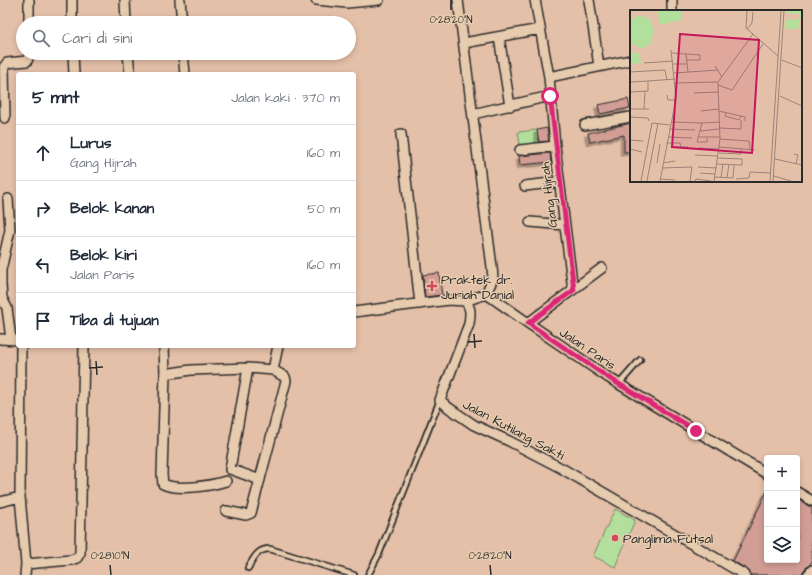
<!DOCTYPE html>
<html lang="id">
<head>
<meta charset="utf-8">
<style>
	:root { --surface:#fff; --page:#f2f2f3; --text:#1f2937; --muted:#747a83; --line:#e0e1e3 }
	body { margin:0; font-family:"Architects Daughter",sans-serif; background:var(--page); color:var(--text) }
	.controls { position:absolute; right:12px; bottom:12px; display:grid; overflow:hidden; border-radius:4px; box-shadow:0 2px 6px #0003 }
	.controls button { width:36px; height:36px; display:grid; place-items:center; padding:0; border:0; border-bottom:1px solid var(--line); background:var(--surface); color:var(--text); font:20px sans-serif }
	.stop { position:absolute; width:12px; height:12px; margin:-9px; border:3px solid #db2777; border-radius:50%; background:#fff }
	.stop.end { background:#db2777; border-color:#fff; box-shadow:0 1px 4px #0008 }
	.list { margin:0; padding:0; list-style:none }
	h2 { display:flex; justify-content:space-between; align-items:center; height:52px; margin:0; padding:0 16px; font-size:17px }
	h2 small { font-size:13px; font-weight:400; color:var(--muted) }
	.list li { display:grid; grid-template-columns:26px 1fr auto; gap:12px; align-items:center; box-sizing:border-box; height:56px; padding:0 16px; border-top:1px solid var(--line) }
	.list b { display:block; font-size:15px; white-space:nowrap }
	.list p { margin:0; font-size:13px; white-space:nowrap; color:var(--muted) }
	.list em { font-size:13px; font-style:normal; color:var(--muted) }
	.icon { flex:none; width:22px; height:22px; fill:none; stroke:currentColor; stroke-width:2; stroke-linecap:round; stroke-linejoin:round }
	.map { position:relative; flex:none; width:812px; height:575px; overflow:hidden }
	.search { position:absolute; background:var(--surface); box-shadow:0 2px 6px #0003; left:16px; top:16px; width:340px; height:44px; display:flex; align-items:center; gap:10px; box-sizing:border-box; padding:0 14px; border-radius:22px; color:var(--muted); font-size:15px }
	.panel { position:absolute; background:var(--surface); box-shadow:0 2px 6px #0003; left:16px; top:72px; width:340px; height:276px; border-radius:4px }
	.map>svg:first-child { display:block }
	.green { fill:#b3df9c; stroke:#6f8564 }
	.building { fill:#d29d95; stroke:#2b2b2b; filter:url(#shadow) }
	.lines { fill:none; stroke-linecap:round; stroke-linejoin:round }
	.service-casing { stroke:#2b2b2b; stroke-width:8 }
	.minor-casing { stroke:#2b2b2b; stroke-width:12 }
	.service { stroke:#e7cbae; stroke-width:4.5 }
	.minor { stroke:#e7cbae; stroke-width:9 }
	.route { stroke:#db2777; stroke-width:5 }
	.ticks { fill:none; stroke:#2b2b2b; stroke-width:1.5 }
	.poi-dot { fill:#d1495b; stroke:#e7cbae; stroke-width:1.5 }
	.labels { text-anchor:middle; stroke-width:3; stroke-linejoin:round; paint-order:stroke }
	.street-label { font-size:13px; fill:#2b2b2b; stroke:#e7cbae }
	.poi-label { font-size:13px; fill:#2b2b2b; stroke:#e7cbae; text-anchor:start }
	.inset-road { fill:none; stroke:#9b8477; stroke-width:1 }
	.view { fill:#c2185b; fill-opacity:0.15; stroke:#c2185b; stroke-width:2 }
	.inset-edge { fill:none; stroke:#2b2b2b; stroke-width:2 }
	.ticks-label { font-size:10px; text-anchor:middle; fill:#2b2b2b; stroke:#e7cbae; stroke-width:3; stroke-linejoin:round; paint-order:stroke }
</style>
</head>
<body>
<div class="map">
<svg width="812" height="575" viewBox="0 0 812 575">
	<defs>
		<filter id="shadow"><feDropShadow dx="-3.5" dy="3.5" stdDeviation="0" flood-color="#0004"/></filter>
	</defs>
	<rect width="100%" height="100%" fill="#e5c0a9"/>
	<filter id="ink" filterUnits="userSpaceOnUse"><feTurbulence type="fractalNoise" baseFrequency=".025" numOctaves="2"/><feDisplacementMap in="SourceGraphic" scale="8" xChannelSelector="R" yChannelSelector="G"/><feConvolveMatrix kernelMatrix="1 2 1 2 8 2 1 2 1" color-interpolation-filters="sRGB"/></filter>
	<g filter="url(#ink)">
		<path class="green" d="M537,130L539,143L520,145L518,132Z
			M615,509L635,520L615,567L593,556Z"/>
		<path class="building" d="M628,99L630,108L600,114L598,105Z
			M631,123V152H624V135L590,142L588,133Z
			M547,128L549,141L539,142L537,130Z
			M550,153L551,162L520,165L519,156Z
			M439,273L442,295L425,297L423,275Z
			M767,491V560H797V499L812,508V562L803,571L802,575H751L748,570L733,561Z"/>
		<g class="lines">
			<g class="service-casing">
				<path id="service" d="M619,384L640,360
					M248,568C254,558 257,549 270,549L354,575
					M368,575L379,554L440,400"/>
			</g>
			<g class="minor-casing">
				<path id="minor" d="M72,0V23
					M125,0L126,23
					M180,0L182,23
					M316,0L347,3L379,0
					M458,0L492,267L493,278L486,294
					M535,0L549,77L555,146L573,290
					M589,0L599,66
					M672,11V0
					M29,23V0
					M499,37L510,106
					M464,43L540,29
					M73,53L74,74
					M128,53L130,74
					M183,53L185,74
					M549,77L631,60
					M473,114L550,96
					M5,118L4,67L7,63L27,61L29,56V53
					M585,125L631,117
					M401,134L420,304
					M520,150L555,146
					M525,186L559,182
					M8,199L10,230L1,270V285L2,298L7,308L11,339
					M530,222L565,225
					M465,301L486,294L491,297L528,323L609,378L767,474
					M354,312L449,300L465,301C472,308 470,315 469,324L440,400L449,408L474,425L509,441L561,468L745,575
					M528,323L602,268
					M0,339L18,340
					M21,346L20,497L26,564L25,575
					M164,346L165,374L162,475L163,484C178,491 210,486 226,481
					M165,374L191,370L248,368
					M260,480L230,469L248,368L273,370
					M797,492L812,501
					M0,502L20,497
					M226,511L246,515L251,513L286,381L285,377L273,370L278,346
					M26,564L71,560L77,558L80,553L84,346
					M808,575L812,570"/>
			</g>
			<use href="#service" class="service"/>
			<use href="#minor" class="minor"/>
		</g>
	</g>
	<g class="lines" filter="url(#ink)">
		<path class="route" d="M550,96L574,290L528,323L609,378L696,431"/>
	</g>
	<path class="ticks" d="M451,0V10M474,334L475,348M468,342L482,341M96,361L97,375M89,368L103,367M110,565L111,575M490,565L491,575"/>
	<g class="poi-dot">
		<path d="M430 280h4v4h4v4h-4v4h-4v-4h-4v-4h4z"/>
		<circle cx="615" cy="538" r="4"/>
	</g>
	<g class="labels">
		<g class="street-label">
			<text transform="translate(548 195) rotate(-97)" y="5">Gang Hijrah</text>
			<text transform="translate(588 348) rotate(34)" y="5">Jalan Paris</text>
			<text transform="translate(514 429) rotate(28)" y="5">Jalan Kutilang Sakti</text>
		</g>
		<g class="poi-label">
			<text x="441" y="284">Praktek dr.<tspan x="441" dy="15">Juriah Danial</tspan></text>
			<text x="623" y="543">Panglima Futsal</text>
		</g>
	</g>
	<g transform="translate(630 10)">
		<rect width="172" height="172" fill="#e5c0a9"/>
		<path d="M28,1H51V10L29,15ZM156,1H172L168,19H155V10L169,9V4L155,3ZM8,5L19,8L24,19L21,33L13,39L2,34V10ZM0,42L10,44L11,53L0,54Z" fill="#b3df9c"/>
		<path class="inset-road" d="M117,1L116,18L148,46M117,19L122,13L123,2M42,43L70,45V50H56M56,44L58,62M152,50L172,58M14,53L43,51M43,54H57M85,56L92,67M0,62L35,60L37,70M44,63L88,60M0,72L18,71M45,73L87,72M88,75V72L123,24M0,82L18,81V71L45,69M64,83L88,82M37,85L38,90H45M150,86L172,96M0,99H19M14,99L15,82M71,101L89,99M89,101L115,107V111M96,103L95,106L109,110L111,106M0,107L18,108L19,111M41,112L72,113M90,118L111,119V110M39,119L65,120M70,121L89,119M38,127L62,128M69,127H90M77,128V132H67L72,113L90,112M90,129L119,131L120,139M0,130L13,131M36,133H50L51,137H58M89,137L125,140M69,138L89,139M0,139L12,142M89,143L111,144V139M164,144L168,145L166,154M65,145L88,146M145,149L172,155M27,153L30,134M33,153L45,151M87,154L112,155V149L88,148M68,157L87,158M32,158L62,157L60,171M70,163L85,164M144,166L161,171M85,167L103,168L104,155M91,167L93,154M97,168L99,154M30,169L45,170M106,169L119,168L120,162L141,163M11,171L22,113L40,115M17,171L28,113M30,171L46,89L41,40M65,171L66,169L81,171M84,171L90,129L88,75L102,80L133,34M140,171L151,1M143,171L154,1"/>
		<path class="view" d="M50,24L129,30L122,143L42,137Z"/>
		<rect width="172" height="172" class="inset-edge"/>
	</g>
	<g class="ticks-label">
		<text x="451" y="23">0°28'20"N</text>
		<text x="110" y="559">0°28'10"N</text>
		<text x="490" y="559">0°28'20"N</text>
	</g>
</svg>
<div class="controls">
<button>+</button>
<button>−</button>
<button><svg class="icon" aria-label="layers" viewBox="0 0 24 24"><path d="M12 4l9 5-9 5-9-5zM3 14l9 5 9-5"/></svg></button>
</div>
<div class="stop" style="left:550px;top:96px"></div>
<div class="stop end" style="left:696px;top:431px"></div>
<div class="search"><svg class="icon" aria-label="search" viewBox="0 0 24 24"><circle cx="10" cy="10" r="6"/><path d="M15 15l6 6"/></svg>Cari di sini</div>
<section class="panel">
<h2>5 mnt<small>Jalan kaki · 370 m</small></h2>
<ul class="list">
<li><svg class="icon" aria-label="ahead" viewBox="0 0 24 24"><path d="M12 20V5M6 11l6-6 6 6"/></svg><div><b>Lurus</b><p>Gang Hijrah</p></div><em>160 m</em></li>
<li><svg class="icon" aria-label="right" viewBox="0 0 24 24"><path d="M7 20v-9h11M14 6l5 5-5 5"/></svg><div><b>Belok kanan</b></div><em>50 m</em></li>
<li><svg class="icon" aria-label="left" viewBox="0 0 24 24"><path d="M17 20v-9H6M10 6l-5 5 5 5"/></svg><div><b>Belok kiri</b><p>Jalan Paris</p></div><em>160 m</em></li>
<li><svg class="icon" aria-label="arrive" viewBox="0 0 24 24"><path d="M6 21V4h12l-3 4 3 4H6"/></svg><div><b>Tiba di tujuan</b></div></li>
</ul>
</section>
</div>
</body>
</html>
